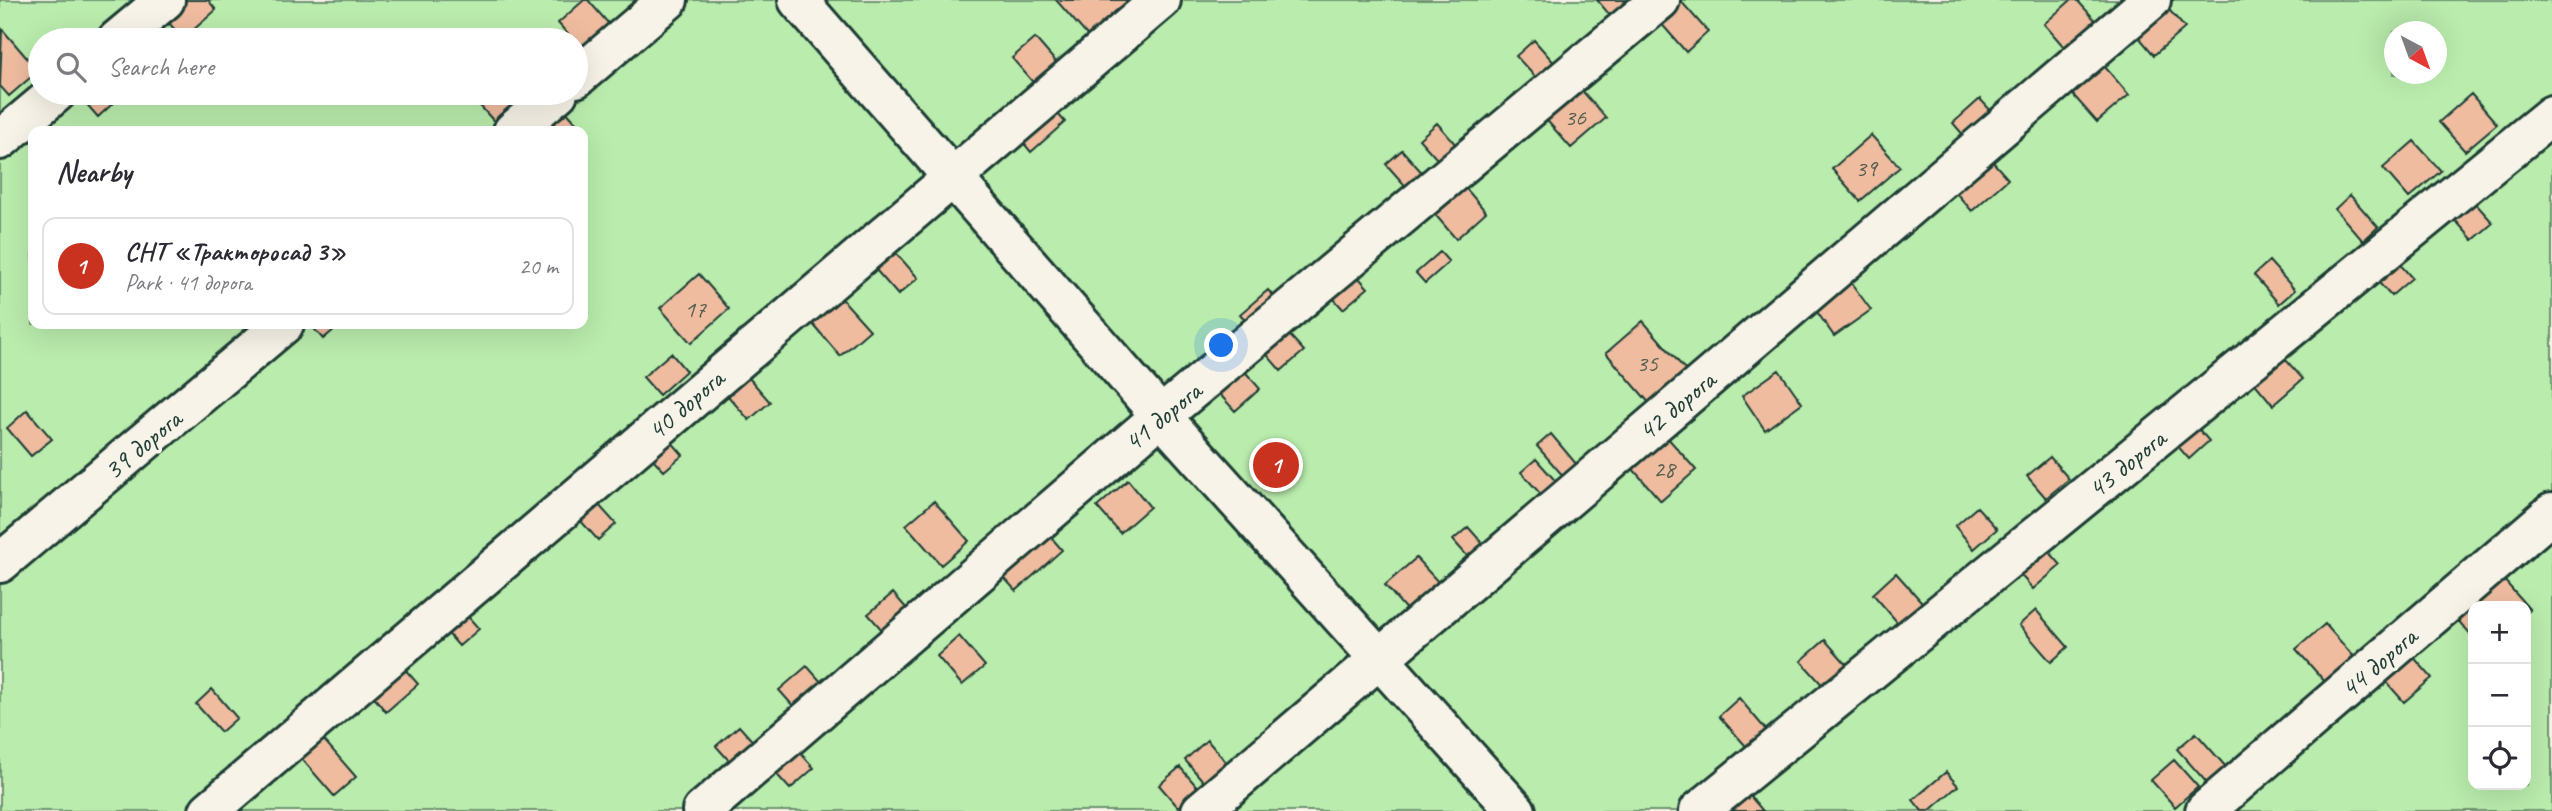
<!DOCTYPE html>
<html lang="en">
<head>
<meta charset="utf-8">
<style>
	:root { --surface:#fff; --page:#f7f7f7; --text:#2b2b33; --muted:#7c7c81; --line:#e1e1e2; --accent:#c8321e }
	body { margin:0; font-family:Caveat,sans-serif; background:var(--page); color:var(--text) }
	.controls { position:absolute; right:21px; bottom:21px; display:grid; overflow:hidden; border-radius:14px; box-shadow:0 7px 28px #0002 }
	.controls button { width:63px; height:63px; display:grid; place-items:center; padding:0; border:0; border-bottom:2px solid var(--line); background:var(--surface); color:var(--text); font:35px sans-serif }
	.compass { position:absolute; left:2384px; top:21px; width:63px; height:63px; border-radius:50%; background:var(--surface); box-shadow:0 7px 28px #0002; rotate:139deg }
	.you { position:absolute; left:1222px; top:346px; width:24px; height:24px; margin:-18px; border:5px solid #fff; border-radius:50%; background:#1a73e8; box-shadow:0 0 0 10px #1a73e833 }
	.badge { display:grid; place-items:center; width:46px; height:46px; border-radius:50%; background:var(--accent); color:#fff; font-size:23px; font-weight:700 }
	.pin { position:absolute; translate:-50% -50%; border:4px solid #fff; box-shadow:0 2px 7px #0006 }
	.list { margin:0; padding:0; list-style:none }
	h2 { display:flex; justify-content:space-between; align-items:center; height:91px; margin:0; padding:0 28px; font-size:30px }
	h2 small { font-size:23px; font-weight:400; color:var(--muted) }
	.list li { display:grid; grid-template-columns:46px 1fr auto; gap:21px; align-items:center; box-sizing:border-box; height:98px; margin:0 14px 14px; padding:0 14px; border:2px solid var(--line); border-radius:14px }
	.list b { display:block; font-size:26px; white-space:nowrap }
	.list p { margin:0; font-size:23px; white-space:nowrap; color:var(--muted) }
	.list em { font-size:23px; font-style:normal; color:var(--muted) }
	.icon { flex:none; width:38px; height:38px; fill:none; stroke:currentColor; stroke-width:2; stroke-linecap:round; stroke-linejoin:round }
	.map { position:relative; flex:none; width:2552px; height:811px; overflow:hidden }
	.search { position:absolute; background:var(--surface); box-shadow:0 7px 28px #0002; left:28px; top:28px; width:560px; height:77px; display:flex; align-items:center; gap:18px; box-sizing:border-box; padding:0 24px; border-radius:38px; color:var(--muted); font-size:26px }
	.panel { position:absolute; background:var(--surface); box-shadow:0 7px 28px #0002; left:28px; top:126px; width:560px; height:203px; border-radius:14px }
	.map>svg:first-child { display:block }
	.green { fill:#baecad; stroke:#6c9470; stroke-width:2; fill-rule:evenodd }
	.building { fill:#efbca0; stroke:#1f3d34; stroke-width:2 }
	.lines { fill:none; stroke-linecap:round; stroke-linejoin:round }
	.minor-casing { stroke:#1f3d34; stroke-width:44 }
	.minor { stroke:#f7f3e8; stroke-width:38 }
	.labels { text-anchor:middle; stroke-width:7; stroke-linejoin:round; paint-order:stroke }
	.number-label { font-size:24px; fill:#535d4f }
	.street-label { font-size:28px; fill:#1f3d34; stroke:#f7f3e8 }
</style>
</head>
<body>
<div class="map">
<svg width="2552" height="811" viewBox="0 0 2552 811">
	<rect width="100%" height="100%" fill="#f7f3e8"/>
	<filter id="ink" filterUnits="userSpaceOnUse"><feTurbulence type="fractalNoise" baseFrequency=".0143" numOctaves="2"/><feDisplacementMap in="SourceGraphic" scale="14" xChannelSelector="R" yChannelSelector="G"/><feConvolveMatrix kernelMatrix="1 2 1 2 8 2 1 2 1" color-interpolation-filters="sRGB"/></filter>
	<g filter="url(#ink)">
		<path class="green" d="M0,0H2552V811H0ZM2394,32H2436V74H2394ZM40,40H576V93H40ZM33,131H583V324H33ZM2473,606H2526V785H2473Z"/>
		<path class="building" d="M179,0H208L216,10L183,39L162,15Z
			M584,0H588L615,31L587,56L558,23Z
			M1056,0H1127L1133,7L1093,42Z
			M1597,0H1631L1614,20Z
			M1669,0H1680L1708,32L1686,52L1653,14Z
			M2071,0H2077L2096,21L2065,48L2044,24Z
			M2164,4L2185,28L2154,55L2133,30Z
			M2,29L38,71L9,96L0,86Z
			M1035,38L1061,68L1038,88L1012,58Z
			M1534,40L1556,65L1538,80L1516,56Z
			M2099,60L2129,95L2097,122L2067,88Z
			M1578,86L1606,118L1571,148L1543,116Z
			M77,93H120L122,95L98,117Z
			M483,93H522L529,101L499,127L475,100Z
			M2471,94L2497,124L2465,151L2439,122Z
			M1980,99L1993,113L1965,137L1953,123Z
			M559,103L584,132L583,133L537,131Z
			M1051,106L1065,122L1031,152L1017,135Z
			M1437,123L1463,153L1445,168L1419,139Z
			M1871,135L1900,167L1860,201L1832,169Z
			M2414,141L2441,171L2409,198L2383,168Z
			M1402,150L1425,176L1409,190L1386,164Z
			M1985,153L2008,179L1972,211L1949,185Z
			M1458,179L1486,212L1456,239L1427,205Z
			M2467,194L2493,223L2473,240L2447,211Z
			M2350,195L2378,227L2363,241L2335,209Z
			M889,245L918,278L898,295L869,262Z
			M1440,252L1449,262L1425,283L1416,273Z
			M2392,255L2412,278L2391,296L2371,274Z
			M2269,261L2295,290L2279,304L2254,275Z
			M1350,268L1368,288L1343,309L1325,289Z
			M699,274L729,309L691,343L660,308Z
			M1846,276L1871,310L1834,336L1810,302Z
			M1268,290L1279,303L1251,327L1240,314Z
			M835,291L870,330L840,356L806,316Z
			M1643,321L1688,373L1651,405L1606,353Z
			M310,324H341L323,339Z
			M1284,329L1304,351L1281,371L1262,349Z
			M2276,349L2303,379L2273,405L2247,374Z
			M671,353L686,371L659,395L643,377Z
			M1241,367L1260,389L1235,411L1215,389Z
			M742,370L770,402L749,420L721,388Z
			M1779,370L1802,403L1765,430L1742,396Z
			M27,410L52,439L31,456L7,428Z
			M2189,418L2209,441L2189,459L2169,436Z
			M662,431L683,455L664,471L643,448Z
			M1551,434L1577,465L1564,477L1537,446Z
			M1667,437L1696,470L1661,501L1632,468Z
			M2050,457L2069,479L2046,498L2027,476Z
			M1536,459L1559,485L1544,498L1521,472Z
			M1128,480L1150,507L1120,533L1097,507Z
			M588,493L616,524L598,540L570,509Z
			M934,501L969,541L941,565L906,525Z
			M1977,507L1997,529L1974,549L1955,526Z
			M1468,527L1484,545L1469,558L1453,540Z
			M1045,530L1062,550L1016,591L998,571Z
			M2039,540L2061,565L2033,589L2011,564Z
			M1416,558L1440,584L1408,612L1385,585Z
			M2497,572L2530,610L2526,614V606H2473V638L2451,612Z
			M1896,573L1928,609L1904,630L1873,594Z
			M893,593L907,609L883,631L868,614Z
			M457,604L479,629L459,646L437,621Z
			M2036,610L2068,647L2051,662L2019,625Z
			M2325,624L2355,658L2326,683L2296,649Z
			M959,636L985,666L962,685L937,656Z
			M1825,640L1849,667L1825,688L1801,661Z
			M2410,653L2432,678L2404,702L2382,677Z
			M395,658L418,684L386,712L364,685Z
			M807,666L822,683L794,707L779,690Z
			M212,689L237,718L221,732L196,704Z
			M1739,698L1772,737L1753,754L1719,716Z
			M739,726L756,745L733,765L716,746Z
			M317,732L356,777L334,796L295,751Z
			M2196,733L2226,767L2207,783L2177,749Z
			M1207,740L1227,763L1204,782L1185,760Z
			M796,748L814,768L790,789L772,769Z
			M2174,760L2198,787L2175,807L2151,780Z
			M1180,767L1199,789L1178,807L1159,785Z
			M1946,772L1958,786L1929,811H1922L1913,800Z
			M1739,783L1763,811H1721Z"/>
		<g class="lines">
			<g class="minor-casing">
				<path id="minor" d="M798,0L1161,416L1516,811
					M117,40L165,0
					M576,78L668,0
					M513,131L558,93
					M0,140L56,93
					M0,563L284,324
					M209,811L1161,0
					M702,811L1161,416L1660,0
					M1201,811L2151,0
					M1699,811L2552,115
					M2205,811L2552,513"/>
			</g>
			<use href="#minor" class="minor"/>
		</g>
	</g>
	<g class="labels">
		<g class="number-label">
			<text x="1575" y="125">36</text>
			<text x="1866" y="176">39</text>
			<text x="695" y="317">17</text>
			<text x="1647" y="371">35</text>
			<text x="1664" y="477">28</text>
		</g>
		<g class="street-label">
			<text transform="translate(685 404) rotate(-41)" y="10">40 дорога</text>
			<text transform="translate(1676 405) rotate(-40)" y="10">42 дорога</text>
			<text transform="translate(1162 416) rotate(-40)" y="10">41 дорога</text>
			<text transform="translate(142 444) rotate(-40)" y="10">39 дорога</text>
			<text transform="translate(2126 463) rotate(-39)" y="10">43 дорога</text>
			<text transform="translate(2378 662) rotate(-41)" y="10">44 дорога</text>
		</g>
	</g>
</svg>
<div class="controls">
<button>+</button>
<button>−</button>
<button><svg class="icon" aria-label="locate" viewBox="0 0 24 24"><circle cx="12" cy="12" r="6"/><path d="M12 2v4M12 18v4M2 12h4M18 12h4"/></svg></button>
</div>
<svg class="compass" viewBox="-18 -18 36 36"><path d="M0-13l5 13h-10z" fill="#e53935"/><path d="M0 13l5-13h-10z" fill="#7c7c81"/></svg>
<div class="you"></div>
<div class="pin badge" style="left:1276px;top:465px">1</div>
<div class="search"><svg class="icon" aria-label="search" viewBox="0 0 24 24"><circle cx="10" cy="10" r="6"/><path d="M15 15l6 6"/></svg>Search here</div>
<section class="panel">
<h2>Nearby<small></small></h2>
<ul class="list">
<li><span class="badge">1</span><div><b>СНТ «Тракторосад 3»</b><p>Park · 41 дорога</p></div><em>20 m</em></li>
</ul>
</section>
</div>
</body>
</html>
